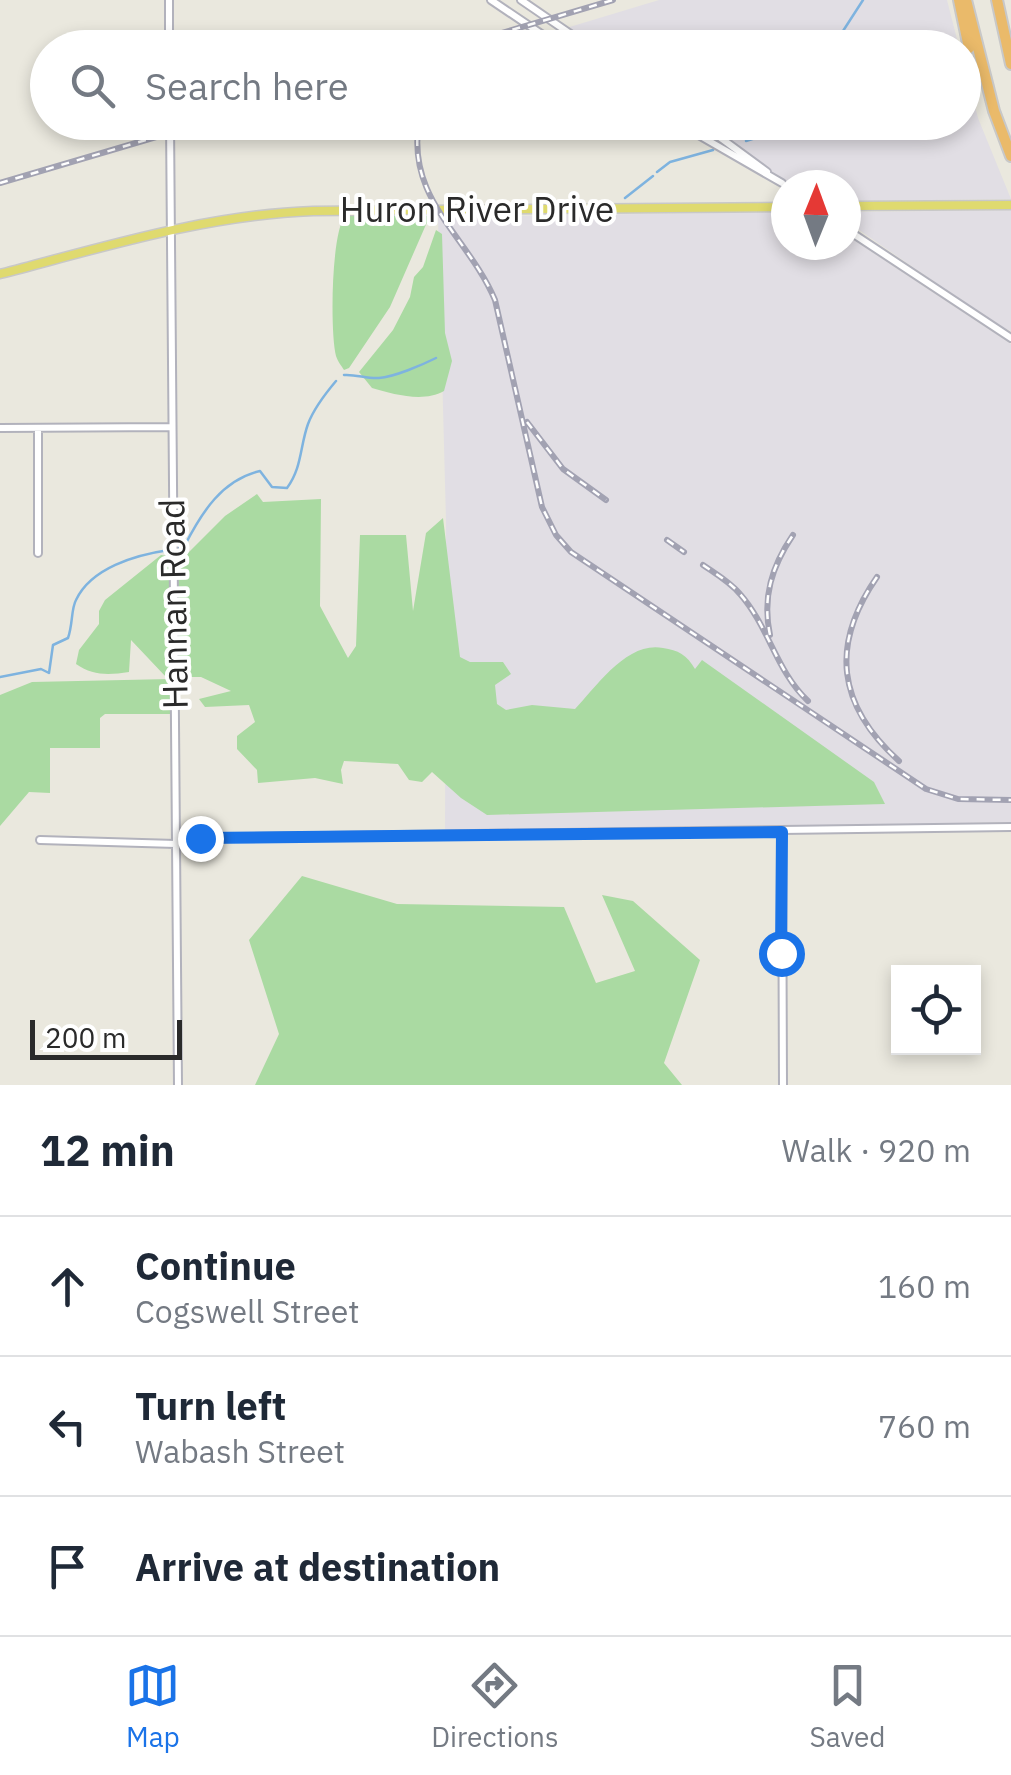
<!DOCTYPE html>
<html lang="en">
<head>
<meta charset="utf-8">
<style>
	:root { --surface:#fff; --page:#f2f2f3; --text:#1f2937; --muted:#747a83; --line:#e0e1e3; --accent:#1a73e8 }
	body { margin:0; font-family:"IBM Plex Sans",sans-serif; background:var(--page); color:var(--text) }
	.controls { position:absolute; right:30px; bottom:30px; display:grid; overflow:hidden; border-radius:0px; box-shadow:0 5px 15px #0003 }
	.controls button { width:90px; height:90px; display:grid; place-items:center; padding:0; border:0; border-bottom:2px solid var(--line); background:var(--surface); color:var(--text); font:50px sans-serif }
	.compass { position:absolute; left:771px; top:170px; width:90px; height:90px; border-radius:50%; background:var(--surface); box-shadow:0 5px 15px #0003; rotate:1deg }
	.scale { position:absolute; left:30px; bottom:25px; width:152px; box-sizing:border-box; padding-left:10px; border:5px solid #2a2a2a; border-top:0; font-size:28px; line-height:35px; white-space:nowrap; color:#2a2a2a; -webkit-text-stroke:8px #fff; paint-order:stroke }
	.stop { position:absolute; width:30px; height:30px; margin:-22px; border:8px solid #1a73e8; border-radius:50%; background:#fff }
	.stop.end { background:#1a73e8; border-color:#fff; box-shadow:0 2px 10px #0008 }
	.list { margin:0; padding:0; list-style:none }
	h2 { display:flex; justify-content:space-between; align-items:center; height:130px; margin:0; padding:0 40px; font-size:42px }
	h2 small { font-size:32px; font-weight:400; color:var(--muted) }
	.list li { display:grid; grid-template-columns:65px 1fr auto; gap:30px; align-items:center; box-sizing:border-box; height:140px; padding:0 40px; border-top:2px solid var(--line) }
	.list b { display:block; font-size:38px; white-space:nowrap }
	.list p { margin:0; font-size:32px; white-space:nowrap; color:var(--muted) }
	.list em { font-size:32px; font-style:normal; color:var(--muted) }
	.icon { flex:none; width:55px; height:55px; fill:none; stroke:currentColor; stroke-width:2; stroke-linecap:round; stroke-linejoin:round }
	.map { position:relative; flex:none; width:1011px; height:1085px; overflow:hidden }
	.search { position:absolute; background:var(--surface); box-shadow:0 5px 15px #0003; left:30px; right:30px; top:30px; height:110px; display:flex; align-items:center; gap:25px; box-sizing:border-box; padding:0 35px; border-radius:55px; color:var(--muted); font-size:38px }
	.sheet { height:550px; background:var(--surface) }
	nav { display:flex; justify-content:space-around; align-items:center; box-sizing:border-box; height:140px; border-top:2px solid var(--line); background:var(--surface); font-size:28px; color:var(--muted) }
	nav a { display:grid; justify-items:center; gap:5px }
	nav .on { color:var(--accent) }
	.map>svg:first-child { display:block }
	.industrial { fill:#e1dee4 }
	.green { fill:#aadaa2 }
	.lines { fill:none; stroke-linecap:round; stroke-linejoin:round }
	.stream { stroke:#7eb3df; stroke-width:2.5 }
	.minor-casing { stroke:#b2b2bc; stroke-width:10 }
	.major-casing { stroke:#c8c8c8; stroke-width:11 }
	.highway-casing { stroke:#c8c8c8; stroke-width:14 }
	.minor { stroke:#fff; stroke-width:6 }
	.major { stroke:#dfda6f; stroke-width:8 }
	.highway { stroke:#eaba6a; stroke-width:10 }
	.rail-casing { stroke:#a2a2b2; stroke-width:6 }
	.rail { stroke:#fff; stroke-width:2.5; stroke-dasharray:8; stroke-linecap:butt }
	.route { stroke:#1a73e8; stroke-width:12 }
	.labels { text-anchor:middle; stroke-width:8; stroke-linejoin:round; paint-order:stroke }
	.street-label { font-size:35px; fill:#2a2a2a; stroke:#fff }
</style>
</head>
<body>
<div class="map">
<svg width="1011" height="1085" viewBox="0 0 1011 1085">
	<rect width="100%" height="100%" fill="#eae8de"/>
	<path class="industrial" d="M659,0H947L959,47L590,48L563,29Z
		M964,64L978,118L1011,199L846,201V185H790L698,123L964,122Z
		M1011,210V331L997,325L846,221L848,214L855,212Z
		M786,212V245H846V235L1011,344V822L445,834L446,521L438,217Z"/>
	<path class="green" d="M345,216H427L428,220L390,307L349,368L344,370C341,365 338,362 336,356C330,333 331,233 345,216Z
		M436,230L442,234L445,333L452,361L444,391C423,403 393,394 372,388L359,372L393,330L410,297L414,277L423,267Z
		M257,494L263,502L321,499L320,606L348,658L356,646L360,535H406L413,611L426,533L443,518L460,657L470,662H503L511,674L495,685L497,704L506,710L532,705L575,709C597,686 627,641 663,648C678,650 687,655 695,669L702,660L874,782L885,804L487,815L461,798L432,772L422,782L409,780L398,764L344,761L341,770L343,784L315,778L258,783L257,770L237,749V736L255,722L249,705L205,707L199,699L231,691L201,677H166L131,640L129,672C109,675 93,676 76,664L79,650L99,624V611L105,600L161,555L183,558L225,516Z
		M170,679V714H105L100,718V748H50V793L29,792L0,826V695L32,682Z
		M302,876L397,904L564,907L596,983L635,971L602,895L633,901L700,960L664,1063L682,1085H255L279,1034L249,940Z"/>
	<g class="lines">
		<path class="stream" d="M832,48L863,0
			M746,141L785,129L789,122
			M657,172L670,162L713,150
			M625,198L653,176
			M344,375C356,374 367,379 379,378C394,377 422,365 436,358
			M177,548L185,545C202,512 222,480 260,471L272,487L287,488C302,468 300,446 308,424C314,408 325,394 336,381
			M0,677L41,669L49,673L53,645L68,638C73,624 71,609 76,600C91,568 135,555 169,550"/>
		<g class="minor-casing">
			<path id="minor" d="M169,0V48
				M491,0L562,48
				M521,0L591,48
				M170,122L178,1085
				M676,122L782,183
				M699,122L767,172
				M846,229L1011,338
				M0,428L172,427
				M38,553V428
				M782,831L783,1085
				M176,838L1011,827
				M40,840L176,844"/>
		</g>
		<g class="major-casing">
			<path id="major" d="M846,206L1011,205
				M0,274C104,247 205,215 313,211L786,207"/>
		</g>
		<g class="highway-casing">
			<path id="highway" d="M959,0L969,48
				M966,0L994,111L1011,156
				M997,0L1011,64"/>
		</g>
		<use href="#minor" class="minor"/>
		<use href="#major" class="major"/>
		<use href="#highway" class="highway"/>
		<g class="rail-casing">
			<path id="rail" d="M451,48L613,0
				M419,122C406,200 468,236 495,300L542,507L556,535L571,552L926,789L958,799L1011,800
				M0,183L207,122
				M527,422L563,469L606,500
				M667,540L684,552
				M703,565C716,574 730,582 740,594C769,627 776,671 808,701
				M877,577C830,645 837,705 899,761
				M770,635C762,597 772,566 793,535"/>
		</g>
		<use href="#rail" class="rail"/>
	</g>
	<g class="lines">
		<path class="route" d="M200,838L782,832L781,953"/>
	</g>
	<g class="labels">
		<g class="street-label">
			<text x="477" y="222">Huron River Drive</text>
			<text transform="translate(174 604) rotate(-91)" y="12">Hannan Road</text>
		</g>
	</g>
</svg>
<div class="controls">
<button><svg class="icon" aria-label="locate" viewBox="0 0 24 24"><circle cx="12" cy="12" r="6"/><path d="M12 2v4M12 18v4M2 12h4M18 12h4"/></svg></button>
</div>
<svg class="compass" viewBox="-18 -18 36 36"><path d="M0-13l5 13h-10z" fill="#e53935"/><path d="M0 13l5-13h-10z" fill="#747a83"/></svg>
<div class="scale">200 m</div>
<div class="stop" style="left:781px;top:953px"></div>
<div class="stop end" style="left:200px;top:838px"></div>
<div class="search"><svg class="icon" aria-label="search" viewBox="0 0 24 24"><circle cx="10" cy="10" r="6"/><path d="M15 15l6 6"/></svg>Search here</div>
</div>
<section class="sheet">
<h2>12 min<small>Walk · 920 m</small></h2>
<ul class="list">
<li><svg class="icon" aria-label="ahead" viewBox="0 0 24 24"><path d="M12 20V5M6 11l6-6 6 6"/></svg><div><b>Continue</b><p>Cogswell Street</p></div><em>160 m</em></li>
<li><svg class="icon" aria-label="left" viewBox="0 0 24 24"><path d="M17 20v-9H6M10 6l-5 5 5 5"/></svg><div><b>Turn left</b><p>Wabash Street</p></div><em>760 m</em></li>
<li><svg class="icon" aria-label="arrive" viewBox="0 0 24 24"><path d="M6 21V4h12l-3 4 3 4H6"/></svg><div><b>Arrive at destination</b></div></li>
</ul>
</section>
<nav>
<a class="on"><svg class="icon" aria-label="map" viewBox="0 0 24 24"><path d="M3 6l6-2 6 2 6-2v14l-6 2-6-2-6 2zM9 4v14M15 6v14"/></svg>Map</a>
<a><svg class="icon" aria-label="directions" viewBox="0 0 24 24"><path d="M12 3l9 9-9 9-9-9zM9 14v-3h6M13 9l2 2-2 2"/></svg>Directions</a>
<a><svg class="icon" aria-label="saved" viewBox="0 0 24 24"><path d="M7 4h10v16l-5-4-5 4z"/></svg>Saved</a>
</nav>
</body>
</html>
